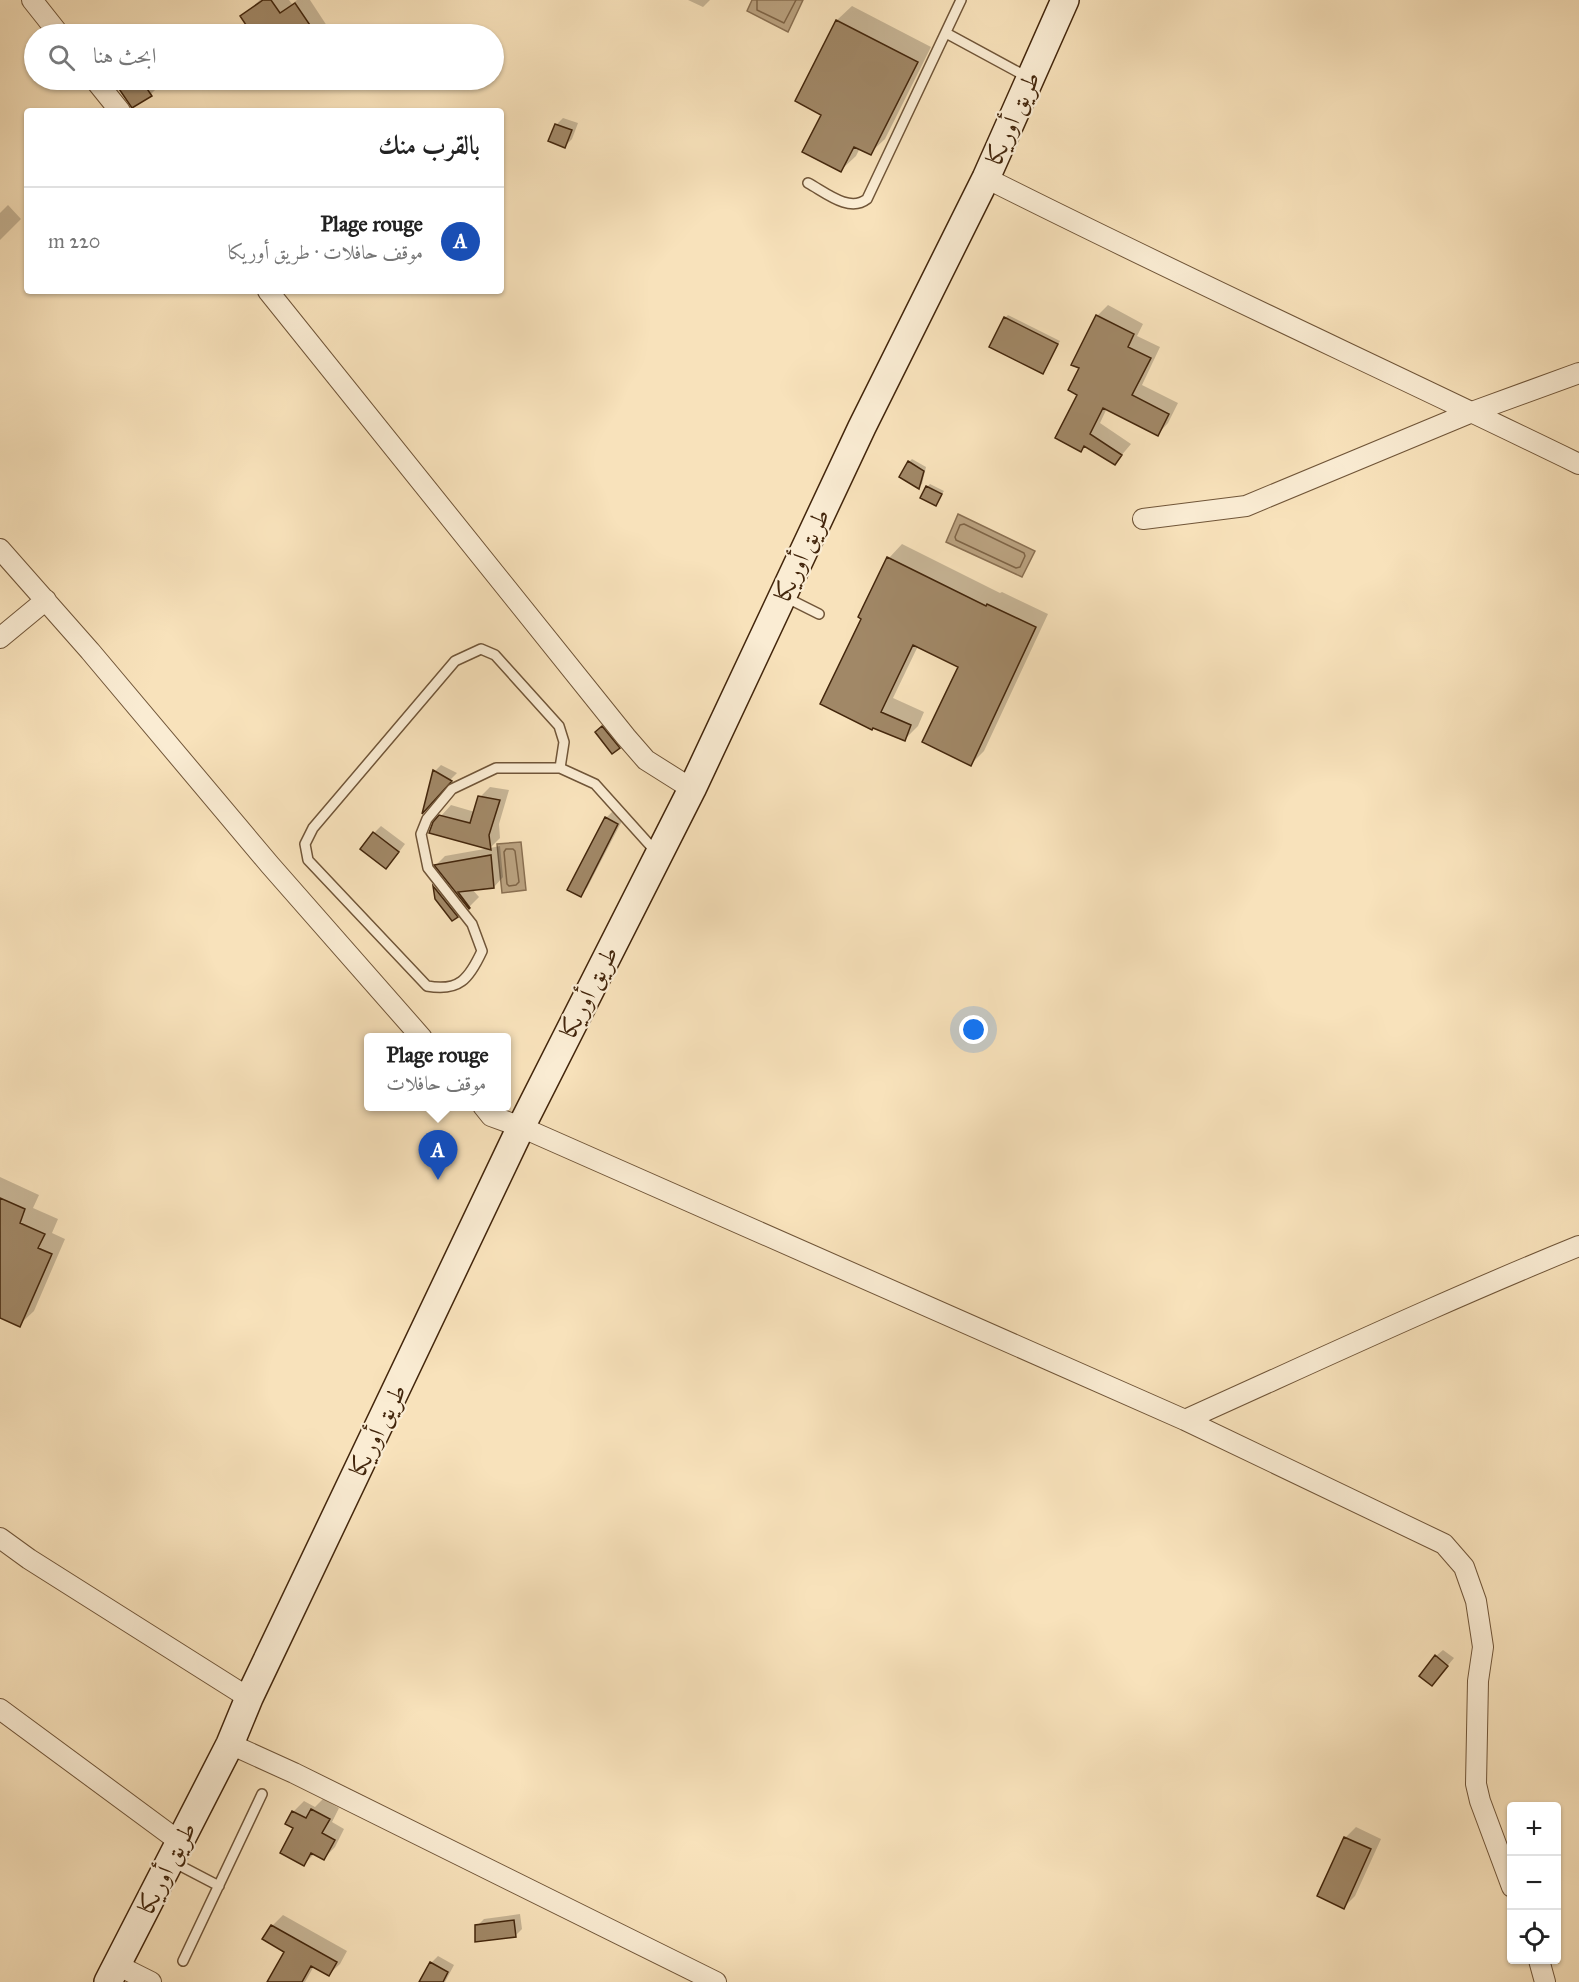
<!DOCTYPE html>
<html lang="ar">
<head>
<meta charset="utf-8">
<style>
	:root { --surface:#fff; --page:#f2f2f2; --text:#222; --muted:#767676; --line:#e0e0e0; --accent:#2563eb }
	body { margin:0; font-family:"IM FELL Great Primer",Amiri,serif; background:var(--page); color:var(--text); direction:rtl }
	.controls { position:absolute; right:18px; bottom:18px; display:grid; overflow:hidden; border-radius:6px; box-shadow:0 2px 4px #0004 }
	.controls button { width:54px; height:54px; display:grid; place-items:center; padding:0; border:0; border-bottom:2px solid var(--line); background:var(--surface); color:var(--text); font:30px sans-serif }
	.you { position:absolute; left:974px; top:1030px; width:21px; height:21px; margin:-15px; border:4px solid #fff; border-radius:50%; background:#1a73e8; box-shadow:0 0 0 9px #1a73e833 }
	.badge { display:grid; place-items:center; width:39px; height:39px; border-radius:50%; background:var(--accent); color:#fff; font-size:20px; font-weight:700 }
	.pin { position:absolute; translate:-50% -50px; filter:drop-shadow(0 2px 3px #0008) }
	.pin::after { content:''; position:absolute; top:32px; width:21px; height:18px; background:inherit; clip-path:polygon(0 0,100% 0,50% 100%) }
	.popup { position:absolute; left:364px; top:1033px; width:147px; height:78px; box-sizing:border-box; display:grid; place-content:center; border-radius:6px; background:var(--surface); filter:drop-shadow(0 2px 4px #0005); font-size:20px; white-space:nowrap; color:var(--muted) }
	.popup b { font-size:22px; color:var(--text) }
	.popup::after { content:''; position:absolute; left:50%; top:100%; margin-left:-12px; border:12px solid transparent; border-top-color:var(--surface) }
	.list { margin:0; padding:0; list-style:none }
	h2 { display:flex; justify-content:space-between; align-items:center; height:78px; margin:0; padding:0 24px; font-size:26px }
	h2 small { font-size:20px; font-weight:400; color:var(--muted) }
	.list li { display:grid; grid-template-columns:39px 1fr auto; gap:18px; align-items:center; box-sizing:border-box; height:108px; padding:0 24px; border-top:2px solid var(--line) }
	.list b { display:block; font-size:22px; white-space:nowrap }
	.list p { margin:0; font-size:20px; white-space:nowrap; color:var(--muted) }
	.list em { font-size:20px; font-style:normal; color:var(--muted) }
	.icon { flex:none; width:33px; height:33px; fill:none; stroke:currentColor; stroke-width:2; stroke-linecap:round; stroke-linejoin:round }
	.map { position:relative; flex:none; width:1579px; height:1982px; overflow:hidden; direction:ltr }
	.search { position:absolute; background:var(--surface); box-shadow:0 2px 4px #0004; left:24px; top:24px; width:480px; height:66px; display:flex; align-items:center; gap:15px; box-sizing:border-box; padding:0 21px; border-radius:33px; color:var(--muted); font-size:22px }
	.panel { position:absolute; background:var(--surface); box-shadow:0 2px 4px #0004; left:24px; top:108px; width:480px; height:186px; border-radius:6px; direction:rtl }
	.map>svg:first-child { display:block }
	.water { fill:#baa280; stroke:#8a7052; stroke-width:1.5 }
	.shadow { fill:#0003 }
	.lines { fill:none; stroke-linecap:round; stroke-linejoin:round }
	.shore { stroke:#7e6446; stroke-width:1.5 }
	.building { fill:#a18867; stroke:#43260c; stroke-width:1.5 }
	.lane-casing { stroke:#705538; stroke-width:12 }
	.street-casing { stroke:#705538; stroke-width:22 }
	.secondary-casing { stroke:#43260c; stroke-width:30 }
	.lane { stroke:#faecd3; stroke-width:9 }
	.street { stroke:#faecd3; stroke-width:20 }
	.secondary { stroke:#faecd3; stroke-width:27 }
	.labels { text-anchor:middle; stroke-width:4.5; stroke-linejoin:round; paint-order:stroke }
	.street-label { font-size:24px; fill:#43260c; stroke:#faecd3 }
</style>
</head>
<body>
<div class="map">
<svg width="1579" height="1982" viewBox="0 0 1579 1982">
	<rect width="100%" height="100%" fill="#f8e2bb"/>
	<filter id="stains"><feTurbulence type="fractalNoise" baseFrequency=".00333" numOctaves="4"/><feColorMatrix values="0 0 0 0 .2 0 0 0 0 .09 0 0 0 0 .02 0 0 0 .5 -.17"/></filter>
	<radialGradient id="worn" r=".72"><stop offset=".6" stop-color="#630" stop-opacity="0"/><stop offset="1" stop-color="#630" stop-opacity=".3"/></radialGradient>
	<path class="water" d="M752,0H803L788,32L747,11Z
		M958,514L1035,551L1022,577L946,542Z
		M521,842L526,890L502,893L497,844Z"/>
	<path class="shadow" d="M260,0H289L292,4L297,0H310L331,32L328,34H254L242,16Z
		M688,0H710L703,7Z
		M852,6L931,47L885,139L870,153L860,148L856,156L841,170L823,114L797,100L837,20Z
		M119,80H152L157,88L151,94L117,82Z
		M563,118L578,123L572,139L565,146L556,125Z
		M8,205L21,219L0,240V213Z
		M1108,305L1143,324L1137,336L1160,347L1142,385L1178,403L1168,423L1158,434L1107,408L1100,423L1131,444L1115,463L1086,445L1081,450L1079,394L1081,368L1097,316Z
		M1008,315L1060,341L1043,372L1005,318Z
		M912,459L926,467L922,484L919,487L909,462Z
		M930,484L944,491L936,504L927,487Z
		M902,544L1000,593L1002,592L1048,614L984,751L971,764L960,666L918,646L893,698L924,712L918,726L904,740L873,726L863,618L860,617L889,558Z
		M609,720L625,740L619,747L597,732Z
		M441,765L457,773L450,780L435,771Z
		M490,787L509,790L499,824L500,838L490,848L500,846L503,877L494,887L472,889L479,897L469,907L436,865L445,856L490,848L441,816L451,805L475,812L480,797Z
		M613,811L624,817L587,888L580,895L606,818Z
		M381,826L405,844L393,860L374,833Z
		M441,880L464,909L457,916L437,899L435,886Z
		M0,1177L39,1195L33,1208L58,1219L52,1233L65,1239L34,1311L19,1325L0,1316Z
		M1443,1650L1454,1658L1438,1677L1436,1656Z
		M323,1799L339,1808L332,1822L344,1829L335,1847L324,1858L315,1853L304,1864L293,1812L304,1801L315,1807Z
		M1356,1827L1381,1839L1355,1896L1344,1907L1345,1838Z
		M520,1914L522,1929L515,1936L477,1926L484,1919Z
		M283,1915L347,1951L340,1964L329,1974L314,1966L305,1982H278L286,1951L272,1926Z
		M438,1956L454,1965L445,1982H421L431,1963Z"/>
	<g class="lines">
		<path class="shore" d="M757,0V10L784,23L796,0
			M964,524L1024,553L1025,556L1020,567L1016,568L956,540L955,537L960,525Z
			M506,849H513L515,851L519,882L516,885L509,886L507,884L504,852Z"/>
	</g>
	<path class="building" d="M263,0H271L280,13L295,3L316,34H252L240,16Z
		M836,20L918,62L871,155L854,147L841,172L802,152L821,115L795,101Z
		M113,80H141L152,96L132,108Z
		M555,124L572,130L565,148L548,141Z
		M1096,315L1134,334L1128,347L1151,358L1132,395L1169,414L1158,436L1103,408L1090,434L1122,455L1115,465L1084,446L1081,452L1055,438L1077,395L1068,390L1079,368L1071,365Z
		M1004,317L1058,344L1043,374L989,347Z
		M908,461L924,471L919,489L899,477Z
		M926,486L942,494L936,506L920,498Z
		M887,557L986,606L987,604L1036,627L971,766L922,742L958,667L913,645L881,712L911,725L905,741L873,728L872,730L820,704L861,619L858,617Z
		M602,726L620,748L612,754L595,732Z
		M433,770L452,781L422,814Z
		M478,796L500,800L489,835L491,850L429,833L433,822L439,815L470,823Z
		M605,817L618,824L581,897L567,890Z
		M373,832L399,852L386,869L360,849Z
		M491,855L494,888L458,892L470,908L469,909L434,865Z
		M433,886L458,917L452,921L435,899Z
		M0,1198L25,1209L20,1223L45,1234L38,1248L52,1254L20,1327L0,1318Z
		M1435,1655L1448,1666L1432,1686L1419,1676Z
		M311,1809L330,1819L322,1833L335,1840L324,1860L311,1853L304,1866L280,1853L293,1828L285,1824L292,1811L306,1818Z
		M1344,1837L1371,1849L1344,1909L1317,1896Z
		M514,1920L516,1937L475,1942V1925Z
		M271,1925L337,1962L329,1976L311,1966L302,1982H267L284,1952L262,1939Z
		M430,1962L448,1972L443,1982H419Z"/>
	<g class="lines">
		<g class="lane-casing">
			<path id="lane" d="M946,33L1029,78
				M808,183C825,192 849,213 867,199L961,0
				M785,597L819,614
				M560,768L564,742L559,726L495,655L481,649L455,661L313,828L305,844L308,860L427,986C459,992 469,979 482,951L472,924L428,868L421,834L427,819L452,789L496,768H560L595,784L657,853
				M173,1862L219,1886
				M183,1961L262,1794"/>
		</g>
		<g class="street-casing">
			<path id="street" d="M32,0L59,34
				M95,80L120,111
				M986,178C1182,277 1382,368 1579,464
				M268,291L626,737L646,760L692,789
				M1143,519L1246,506L1472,412L1579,373
				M0,549L90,651L270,865L422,1038
				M0,638L46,600
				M483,1106L491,1116L521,1127L1185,1420L1444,1544L1464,1567L1476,1601L1483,1647L1478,1681L1476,1784L1480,1801L1512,1887
				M1185,1420C1316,1361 1446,1300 1579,1246
				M0,1538L29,1559L249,1698
				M0,1709L180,1842
				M230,1744L294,1773L716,1982
				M1539,1960L1545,1982
				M117,1965L151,1982"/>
		</g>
		<g class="secondary-casing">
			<path id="secondary" d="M108,1982L230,1744L249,1698L521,1127L692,789L862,427L986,178L1065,0"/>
		</g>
		<use href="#lane" class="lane"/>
		<use href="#street" class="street"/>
		<use href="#secondary" class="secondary"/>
	</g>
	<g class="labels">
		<g class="street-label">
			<text transform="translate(1013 118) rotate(-66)" y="8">طريق أوريكا</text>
			<text transform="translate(802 555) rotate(-65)" y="8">طريق أوريكا</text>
			<text transform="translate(589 992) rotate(-63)" y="8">طريق أوريكا</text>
			<text transform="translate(378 1430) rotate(-64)" y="8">طريق أوريكا</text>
			<text transform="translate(167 1868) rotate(-63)" y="8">طريق أوريكا</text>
		</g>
	</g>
	<rect width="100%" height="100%" filter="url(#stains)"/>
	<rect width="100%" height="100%" fill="url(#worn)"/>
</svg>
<div class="controls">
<button>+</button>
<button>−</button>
<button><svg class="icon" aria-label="locate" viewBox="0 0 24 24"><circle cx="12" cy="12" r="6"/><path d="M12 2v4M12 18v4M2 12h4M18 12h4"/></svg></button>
</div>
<div class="you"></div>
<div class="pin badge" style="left:438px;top:1180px;background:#1a4fb4">A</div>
<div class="popup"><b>Plage rouge</b>موقف حافلات</div>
<div class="search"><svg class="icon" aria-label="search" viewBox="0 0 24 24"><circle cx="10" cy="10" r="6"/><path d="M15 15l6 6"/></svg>ابحث هنا</div>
<section class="panel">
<h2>بالقرب منك<small></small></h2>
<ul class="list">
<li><span class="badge" style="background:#1a4fb4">A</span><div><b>Plage rouge</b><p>موقف حافلات · طريق أوريكا</p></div><em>220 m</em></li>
</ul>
</section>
</div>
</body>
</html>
